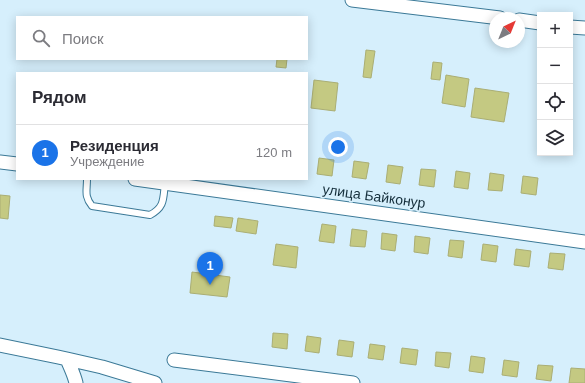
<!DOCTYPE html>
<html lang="ru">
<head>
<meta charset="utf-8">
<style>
	:root { --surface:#fff; --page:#f7f7f7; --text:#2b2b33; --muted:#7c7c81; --line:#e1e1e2; --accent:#1a73e8 }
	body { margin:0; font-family:Helvetica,sans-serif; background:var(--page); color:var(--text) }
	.controls { position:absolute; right:12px; top:12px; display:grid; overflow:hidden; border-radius:0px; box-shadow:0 2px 10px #0003 }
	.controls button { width:36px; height:36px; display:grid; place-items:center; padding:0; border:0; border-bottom:1px solid var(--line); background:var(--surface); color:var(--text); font:20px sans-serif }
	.compass { position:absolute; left:489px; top:12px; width:36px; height:36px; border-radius:50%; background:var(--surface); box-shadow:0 2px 10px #0003; rotate:43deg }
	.you { position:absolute; left:338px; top:147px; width:14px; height:14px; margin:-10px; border:3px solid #fff; border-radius:50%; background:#1a73e8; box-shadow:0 0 0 6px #1a73e833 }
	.badge { display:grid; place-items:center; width:26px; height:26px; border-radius:50%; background:var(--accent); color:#fff; font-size:13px; font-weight:700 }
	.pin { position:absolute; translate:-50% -33px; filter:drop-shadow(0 1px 2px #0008) }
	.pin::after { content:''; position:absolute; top:21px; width:14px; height:12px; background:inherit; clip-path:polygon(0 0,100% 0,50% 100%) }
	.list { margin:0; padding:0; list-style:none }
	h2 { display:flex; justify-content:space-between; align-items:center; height:52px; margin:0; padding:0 16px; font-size:17px }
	h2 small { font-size:13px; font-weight:400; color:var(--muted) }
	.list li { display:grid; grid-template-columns:26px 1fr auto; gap:12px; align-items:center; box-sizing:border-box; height:56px; padding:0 16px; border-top:1px solid var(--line) }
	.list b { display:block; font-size:15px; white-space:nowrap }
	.list p { margin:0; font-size:13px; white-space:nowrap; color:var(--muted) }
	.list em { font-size:13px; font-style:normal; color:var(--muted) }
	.icon { flex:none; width:22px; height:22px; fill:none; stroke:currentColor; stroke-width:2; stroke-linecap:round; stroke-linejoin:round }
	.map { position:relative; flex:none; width:585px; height:383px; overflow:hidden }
	.search { position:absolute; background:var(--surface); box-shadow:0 2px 10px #0003; left:16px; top:16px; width:292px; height:44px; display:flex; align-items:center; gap:10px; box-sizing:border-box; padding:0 14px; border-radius:0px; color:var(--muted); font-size:15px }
	.panel { position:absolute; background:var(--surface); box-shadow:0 2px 10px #0003; left:16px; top:72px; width:292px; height:108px; border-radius:0px }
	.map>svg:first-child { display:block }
	.building { fill:#c4c982; stroke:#aaae74 }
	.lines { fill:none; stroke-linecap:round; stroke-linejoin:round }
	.service-casing { stroke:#3b7997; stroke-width:8 }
	.minor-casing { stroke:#3b7997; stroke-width:15 }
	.service { stroke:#fff; stroke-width:6 }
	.minor { stroke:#fff; stroke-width:13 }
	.labels { text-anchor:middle; stroke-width:3.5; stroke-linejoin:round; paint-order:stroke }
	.street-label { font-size:14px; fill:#142e3b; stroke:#d6effc }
</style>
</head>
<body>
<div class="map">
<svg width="585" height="383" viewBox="0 0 585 383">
	<rect width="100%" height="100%" fill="#d6effc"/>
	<path class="building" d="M366,50L375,51L371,78L363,77Z
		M277,59H287L286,68L276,67Z
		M433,62L442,63L440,80L431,79Z
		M446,75L469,79L465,107L442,103Z
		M314,80L338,83L335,111L311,108Z
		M475,88L509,93L504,122L471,117Z
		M319,158L334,160L332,176L317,174Z
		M354,161L369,163L366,179L352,177Z
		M388,165L403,167L400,184L386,182Z
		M421,169L436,170L434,187L419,185Z
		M456,171L470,173L468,189L454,187Z
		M490,173L504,175L502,191L488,190Z
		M523,176L538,178L536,195L521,193Z
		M0,195L10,196L8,219L0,218Z
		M215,216L233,218L231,228L214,226Z
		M238,218L258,221L256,234L236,231Z
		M322,224L336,226L334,243L319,241Z
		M352,229L367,231L365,247L350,246Z
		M382,233L397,235L395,251L381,249Z
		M415,236L430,238L428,254L414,252Z
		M450,240L464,241L462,258L448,256Z
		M276,244L298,247L296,268L273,265Z
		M483,244L498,246L496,262L481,260Z
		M516,249L531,251L529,267L514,265Z
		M550,253L565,254L563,270L548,268Z
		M192,272L230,277L227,297L190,293Z
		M273,333L288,334L287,349L272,347Z
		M307,336L321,338L319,353L305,351Z
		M339,340L354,342L352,357L337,355Z
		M370,344L385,346L383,360L368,358Z
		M402,348L418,350L416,365L400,363Z
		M436,352L451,353L449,368L435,366Z
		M471,356L485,358L483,373L469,371Z
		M504,360L519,362L517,377L502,375Z
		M538,365L553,366L551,381L536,379Z
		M571,368L585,369V383H569Z"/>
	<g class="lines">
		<g class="service-casing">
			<path id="service" d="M87,179C87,191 84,196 92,206L150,215C165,207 163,199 165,183"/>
		</g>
		<g class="minor-casing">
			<path id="minor" d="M352,0L500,18
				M519,20L540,23
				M570,27L585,28
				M0,162L17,164
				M135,179L585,242
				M0,345L58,357L67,359C70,367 74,374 76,383
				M67,359L102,367L155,383
				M174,360L353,383"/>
		</g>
		<use href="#service" class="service"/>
		<use href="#minor" class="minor"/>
	</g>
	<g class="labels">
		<g class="street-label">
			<text transform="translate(374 196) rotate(8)" y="5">улица Байконур</text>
		</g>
	</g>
</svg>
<div class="controls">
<button>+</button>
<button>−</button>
<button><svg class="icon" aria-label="locate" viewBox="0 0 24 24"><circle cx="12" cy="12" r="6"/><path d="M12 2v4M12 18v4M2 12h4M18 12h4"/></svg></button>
<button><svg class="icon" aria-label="layers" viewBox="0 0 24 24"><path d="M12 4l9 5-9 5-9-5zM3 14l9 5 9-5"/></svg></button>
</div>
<svg class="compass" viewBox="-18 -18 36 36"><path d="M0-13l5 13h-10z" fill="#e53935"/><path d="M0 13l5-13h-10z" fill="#7c7c81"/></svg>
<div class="you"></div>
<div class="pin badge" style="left:210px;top:285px">1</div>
<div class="search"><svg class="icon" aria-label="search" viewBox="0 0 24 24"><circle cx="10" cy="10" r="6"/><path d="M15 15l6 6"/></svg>Поиск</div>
<section class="panel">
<h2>Рядом<small></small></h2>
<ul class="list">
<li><span class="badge">1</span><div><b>Резиденция</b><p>Учреждение</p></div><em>120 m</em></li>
</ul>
</section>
</div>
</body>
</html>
